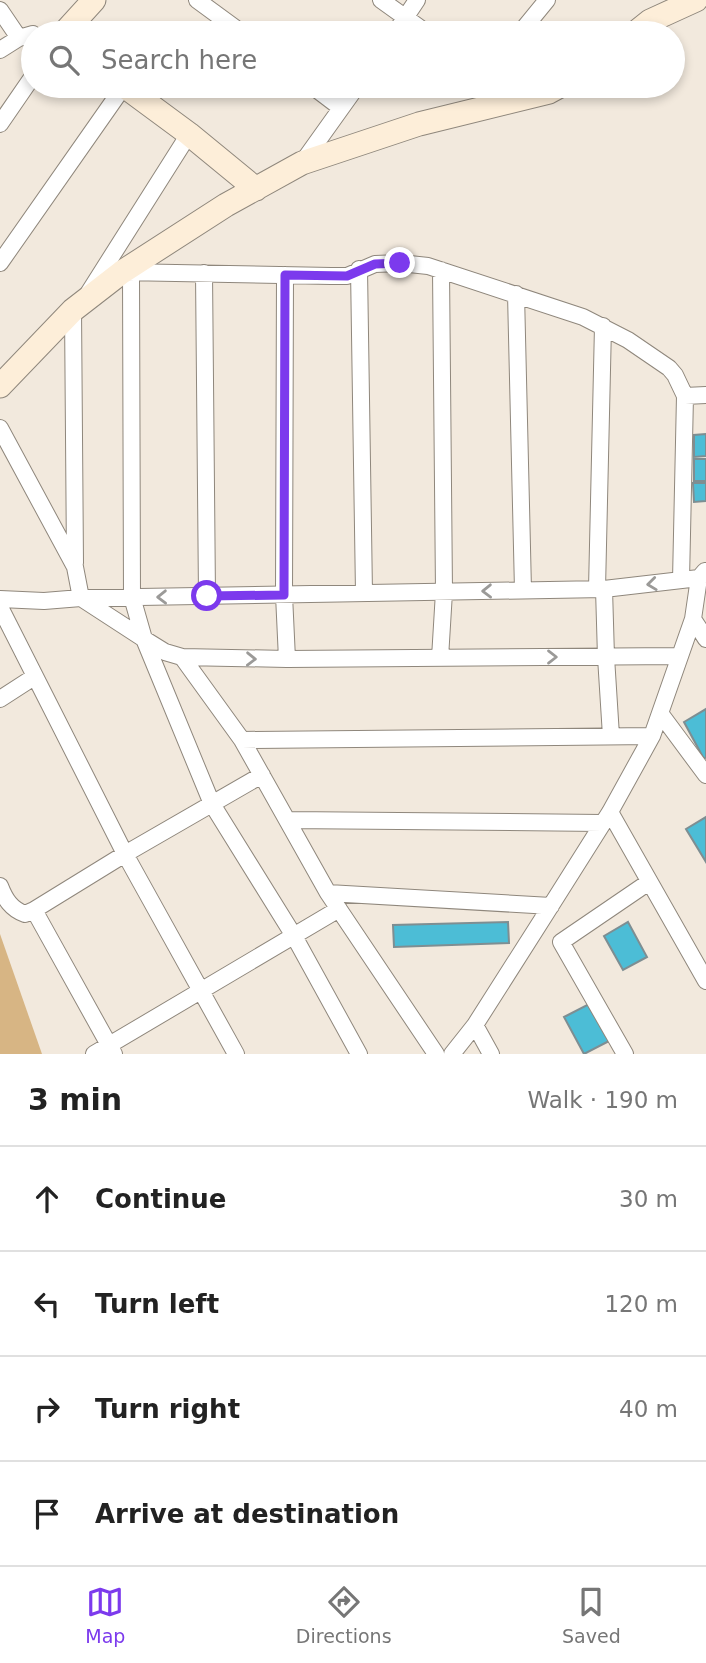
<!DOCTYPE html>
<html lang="en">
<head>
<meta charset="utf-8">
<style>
	:root { --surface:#fff; --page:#f6f6f6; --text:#222; --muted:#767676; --line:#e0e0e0; --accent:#7c3aed }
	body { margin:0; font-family:"DejaVu Sans",sans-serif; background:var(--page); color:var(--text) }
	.stop { position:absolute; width:21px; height:21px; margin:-16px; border:5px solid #7c3aed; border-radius:50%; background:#fff }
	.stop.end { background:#7c3aed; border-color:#fff; box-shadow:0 2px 7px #0008 }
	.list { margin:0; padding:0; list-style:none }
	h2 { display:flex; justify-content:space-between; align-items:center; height:91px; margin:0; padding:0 28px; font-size:30px }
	h2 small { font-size:23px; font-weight:400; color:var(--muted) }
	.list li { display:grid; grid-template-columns:46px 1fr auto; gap:21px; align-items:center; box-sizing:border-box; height:105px; padding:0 28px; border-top:2px solid var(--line) }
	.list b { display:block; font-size:26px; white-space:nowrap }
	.list em { font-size:23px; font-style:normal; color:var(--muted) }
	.icon { flex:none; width:38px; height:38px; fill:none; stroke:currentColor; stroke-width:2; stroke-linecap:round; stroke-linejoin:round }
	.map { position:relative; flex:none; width:706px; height:1054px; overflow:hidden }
	.search { position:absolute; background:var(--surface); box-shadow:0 4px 10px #0003; left:21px; right:21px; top:21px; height:77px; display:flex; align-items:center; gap:18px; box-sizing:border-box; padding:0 24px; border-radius:38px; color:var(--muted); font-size:26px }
	.sheet { height:511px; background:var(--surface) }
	nav { display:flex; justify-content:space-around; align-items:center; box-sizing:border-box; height:98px; border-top:2px solid var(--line); background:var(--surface); font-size:19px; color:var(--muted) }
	nav a { display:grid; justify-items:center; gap:4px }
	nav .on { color:var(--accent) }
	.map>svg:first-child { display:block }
	.green { fill:#d7b584 }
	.building { fill:#4cbdd6; stroke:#7e8e92; stroke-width:2 }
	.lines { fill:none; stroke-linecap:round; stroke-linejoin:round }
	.street-casing { stroke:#8f877c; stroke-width:18 }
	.secondary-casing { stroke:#8f877c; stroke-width:25 }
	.street { stroke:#fff; stroke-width:16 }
	.secondary { stroke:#fdeed9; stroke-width:23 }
	.oneway { stroke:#9b9a98 }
	.route { stroke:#7c3aed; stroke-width:9 }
</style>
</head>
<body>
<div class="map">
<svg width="706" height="1054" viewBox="0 0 706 1054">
	<rect width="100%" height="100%" fill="#f2e9dd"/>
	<path class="green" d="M0,934L42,1054H0Z"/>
	<path class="building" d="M706,434V456L694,457V435Z
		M694,459H706V481H694Z
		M693,483H706V501L694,502Z
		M706,709V757L704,759L684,722Z
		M706,817V862L686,829Z
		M508,922L509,943L394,947L393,925Z
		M628,922L647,957L623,970L604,936Z
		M591,1003L611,1040L584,1054L564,1017Z"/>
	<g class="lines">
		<g class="street-casing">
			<path id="street" d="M197,0L242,33
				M381,0L427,33
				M0,10L19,38
				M395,33L417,0
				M520,33L547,0
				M0,50L19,38L33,34
				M312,86L341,108
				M495,86L501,104
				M0,124L33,76
				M302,163L357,86
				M0,263L124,86
				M359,269L364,593
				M122,272L331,276H347L375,264L400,263L428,266L583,317L628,340L669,368L675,375L685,396L681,580
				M131,272L132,597L144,639L212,804L294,936L359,1054
				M204,273L207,596
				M285,275L284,595L287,659
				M89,292L189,134
				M516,294L523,590
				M73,310L75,563
				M685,396L706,395
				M0,428L75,567L81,598L144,639L165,652L182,657L287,659L680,656
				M597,589L603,326
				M604,589L606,657L611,736
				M0,599L44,601L81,598L604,589L699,578
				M0,607L125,854L236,1054
				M693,619L706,639
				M182,657L242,740L328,893L436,1054
				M440,658L444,592L441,270
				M0,699L34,677
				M660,713L706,775
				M242,740L652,736
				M610,812L706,981
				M288,820L602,823
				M0,886C5,899 11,909 25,914L34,910L125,854L262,775
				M328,893L551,906
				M34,910L114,1054
				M475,1025L491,1054
				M94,1054L339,909
				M452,1054L475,1025L545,915L610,812L652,736L693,619L699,578L705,571
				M625,1054L561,942L649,882"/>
		</g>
		<g class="secondary-casing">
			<path id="secondary" d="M64,33L94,0
				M635,33L650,21L696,0
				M124,86L189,134L256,189
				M0,386L73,310L122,272L226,205L302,163L419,124L549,92L560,86"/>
		</g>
		<use href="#street" class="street"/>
		<use href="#secondary" class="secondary"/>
	</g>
	<defs><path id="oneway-chevron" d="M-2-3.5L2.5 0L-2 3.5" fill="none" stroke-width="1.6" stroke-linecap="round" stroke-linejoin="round" transform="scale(1.75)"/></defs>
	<g class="oneway">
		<use href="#oneway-chevron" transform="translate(652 584) rotate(173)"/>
		<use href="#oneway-chevron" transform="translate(487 591) rotate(179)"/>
		<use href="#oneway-chevron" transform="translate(162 597) rotate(179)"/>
		<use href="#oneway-chevron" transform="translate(552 657)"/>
		<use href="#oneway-chevron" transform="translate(251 659) rotate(1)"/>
	</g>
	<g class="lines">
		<path class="route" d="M207,596L284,595L285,275L347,276L375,264L400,263"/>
	</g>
</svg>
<div class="stop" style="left:207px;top:596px"></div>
<div class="stop end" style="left:400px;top:263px"></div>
<div class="search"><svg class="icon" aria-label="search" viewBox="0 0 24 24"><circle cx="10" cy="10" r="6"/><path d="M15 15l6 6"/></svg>Search here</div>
</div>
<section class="sheet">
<h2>3 min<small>Walk · 190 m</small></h2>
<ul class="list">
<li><svg class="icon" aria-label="ahead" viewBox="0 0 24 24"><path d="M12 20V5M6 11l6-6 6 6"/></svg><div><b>Continue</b></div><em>30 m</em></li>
<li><svg class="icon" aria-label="left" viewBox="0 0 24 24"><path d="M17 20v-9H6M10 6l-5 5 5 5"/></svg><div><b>Turn left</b></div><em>120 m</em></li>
<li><svg class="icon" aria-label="right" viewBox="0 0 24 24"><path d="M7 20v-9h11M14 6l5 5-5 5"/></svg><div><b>Turn right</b></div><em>40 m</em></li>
<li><svg class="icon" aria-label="arrive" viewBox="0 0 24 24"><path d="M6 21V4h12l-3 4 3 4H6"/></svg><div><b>Arrive at destination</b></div></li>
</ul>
</section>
<nav>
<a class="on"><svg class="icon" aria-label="map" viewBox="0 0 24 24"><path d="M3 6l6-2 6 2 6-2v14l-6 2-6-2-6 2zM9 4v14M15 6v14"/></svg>Map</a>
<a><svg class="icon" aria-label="directions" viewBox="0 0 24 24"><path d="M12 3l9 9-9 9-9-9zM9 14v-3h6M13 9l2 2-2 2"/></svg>Directions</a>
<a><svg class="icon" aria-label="saved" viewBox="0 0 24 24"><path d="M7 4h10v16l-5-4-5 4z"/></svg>Saved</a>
</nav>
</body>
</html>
